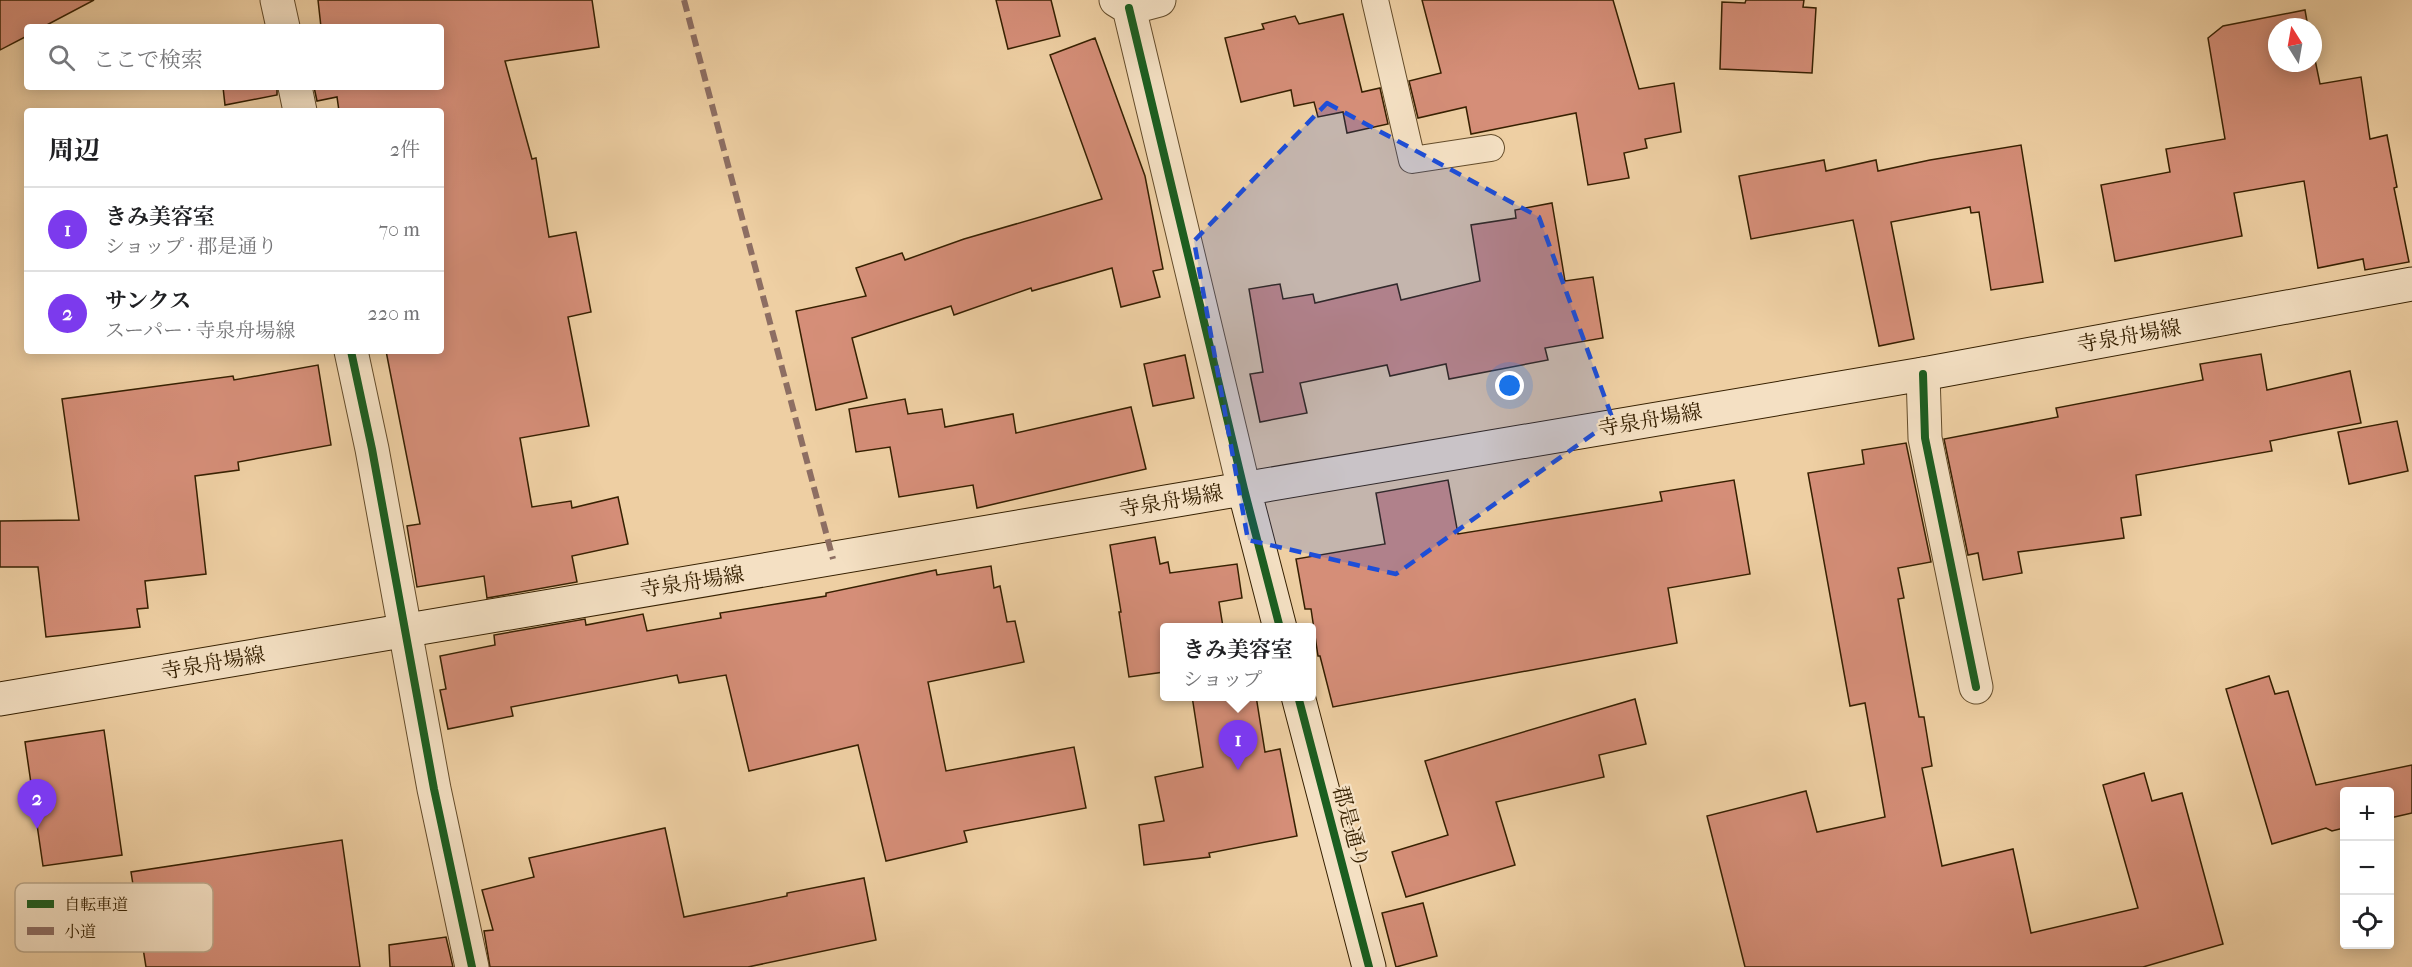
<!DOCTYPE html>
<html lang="ja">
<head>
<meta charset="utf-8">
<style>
	:root { --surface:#fff; --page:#f2f2f2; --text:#202124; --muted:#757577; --line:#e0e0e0; --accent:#7c3aed }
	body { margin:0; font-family:"IM FELL French Canon","Noto Serif JP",serif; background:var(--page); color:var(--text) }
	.controls { position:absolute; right:18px; bottom:18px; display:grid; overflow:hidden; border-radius:6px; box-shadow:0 3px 15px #0003 }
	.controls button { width:54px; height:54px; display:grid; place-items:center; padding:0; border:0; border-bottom:2px solid var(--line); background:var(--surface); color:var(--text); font:30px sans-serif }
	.compass { position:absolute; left:2268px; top:18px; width:54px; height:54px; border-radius:50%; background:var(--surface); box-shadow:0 3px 15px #0003; rotate:349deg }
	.you { position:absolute; left:1510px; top:386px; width:21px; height:21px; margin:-15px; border:4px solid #fff; border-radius:50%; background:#1a73e8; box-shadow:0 0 0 9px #1a73e833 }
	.badge { display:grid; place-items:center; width:39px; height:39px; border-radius:50%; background:var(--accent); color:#fff; font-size:20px; font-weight:700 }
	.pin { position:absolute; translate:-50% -50px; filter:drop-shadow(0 2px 3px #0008) }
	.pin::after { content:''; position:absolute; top:32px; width:21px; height:18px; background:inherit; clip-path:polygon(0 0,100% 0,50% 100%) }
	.popup { position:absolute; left:1160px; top:623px; width:156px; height:78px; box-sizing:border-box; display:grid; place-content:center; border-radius:6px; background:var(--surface); filter:drop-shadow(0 2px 4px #0005); font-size:20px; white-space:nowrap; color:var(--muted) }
	.popup b { font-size:22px; color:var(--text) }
	.popup::after { content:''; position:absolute; left:50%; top:100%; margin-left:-12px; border:12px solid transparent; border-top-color:var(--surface) }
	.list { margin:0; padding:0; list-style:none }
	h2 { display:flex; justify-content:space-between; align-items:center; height:78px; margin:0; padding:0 24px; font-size:26px }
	h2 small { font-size:20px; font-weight:400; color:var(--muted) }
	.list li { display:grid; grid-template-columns:39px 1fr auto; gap:18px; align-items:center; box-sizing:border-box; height:84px; padding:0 24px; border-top:2px solid var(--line) }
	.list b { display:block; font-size:22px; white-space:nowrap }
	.list p { margin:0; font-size:20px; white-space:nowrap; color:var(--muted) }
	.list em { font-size:20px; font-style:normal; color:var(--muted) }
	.icon { flex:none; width:33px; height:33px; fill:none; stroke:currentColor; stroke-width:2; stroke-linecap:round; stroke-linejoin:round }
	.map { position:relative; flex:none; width:2412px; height:967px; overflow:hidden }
	.search { position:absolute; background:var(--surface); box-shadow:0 3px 15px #0003; left:24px; top:24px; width:420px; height:66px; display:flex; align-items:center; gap:15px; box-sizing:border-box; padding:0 21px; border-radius:6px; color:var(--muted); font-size:22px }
	.panel { position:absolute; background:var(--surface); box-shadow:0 3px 15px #0003; left:24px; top:108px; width:420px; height:246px; border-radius:6px }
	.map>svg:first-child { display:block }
	.building { fill:#d58e78; stroke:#362001; stroke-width:1.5 }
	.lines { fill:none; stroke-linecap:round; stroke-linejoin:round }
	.lane-casing { stroke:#644c2a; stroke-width:28 }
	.street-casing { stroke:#644c2a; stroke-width:35 }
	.secondary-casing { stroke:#362001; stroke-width:35 }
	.lane { stroke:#f4e0c3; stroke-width:26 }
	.street { stroke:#f4e0c3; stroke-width:33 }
	.secondary { stroke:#f4e0c3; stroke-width:33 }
	.quiet { stroke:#8d6e63; stroke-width:6; stroke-dasharray:12 6; stroke-linecap:butt }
	.cycleway-casing { stroke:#f4e0c3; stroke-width:11 }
	.cycleway { stroke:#1b5e20; stroke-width:8 }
	.marked { fill:#1d4ed8; fill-opacity:0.2; stroke:#1d4ed8; stroke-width:4.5; stroke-dasharray:12 8; stroke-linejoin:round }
	.labels { text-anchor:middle; stroke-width:4.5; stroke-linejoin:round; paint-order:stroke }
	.street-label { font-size:21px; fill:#362001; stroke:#f4e0c3 }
	.key { fill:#f4e0c3; stroke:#bba689; stroke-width:1.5 }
	.key-label { font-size:16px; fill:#362001 }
</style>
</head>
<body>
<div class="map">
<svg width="2412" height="967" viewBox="0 0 2412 967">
	<rect width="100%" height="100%" fill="#eecfa3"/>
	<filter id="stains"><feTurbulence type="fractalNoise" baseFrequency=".00333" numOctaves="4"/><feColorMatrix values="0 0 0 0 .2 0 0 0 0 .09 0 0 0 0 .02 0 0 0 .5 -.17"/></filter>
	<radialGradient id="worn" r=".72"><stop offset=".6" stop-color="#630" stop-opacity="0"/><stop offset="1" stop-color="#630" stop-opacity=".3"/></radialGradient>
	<path class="building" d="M0,0H94L43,27H27V36L0,50Z
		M318,0H592L599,47L505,61L532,159L536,158L549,237L576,232L591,312L568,317L589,426L520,438L532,507L571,501L572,508L618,497L628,544L572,556L577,582L487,598L484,576L417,587L407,526L420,524L386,351H441V111H339L337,97L317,101L314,87H441V27H321Z
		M996,0H1051L1060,36L1008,49Z
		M1422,0H1613L1639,89L1674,83L1681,132L1645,139L1647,148L1624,153L1629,178L1588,185L1576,113L1471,134L1466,107L1418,118L1409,81L1441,73Z
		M1746,0H1804L1803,7L1816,8L1812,73L1720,69L1722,2L1745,3Z
		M2305,10L2308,27H2277V63H2313V50L2320,84L2361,77L2370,139L2387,135L2397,187L2394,188L2409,262L2365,270L2363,259L2318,268L2304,181L2234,193L2242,236L2115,261L2101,185L2170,172L2166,149L2225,139L2208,38L2223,26Z
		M1343,14L1362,92L1380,88L1388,124L1347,133L1343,112L1318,117L1314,102L1294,106L1291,90L1241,102L1225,38L1264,29L1262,24L1295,16L1299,24Z
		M1095,38L1145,176L1163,269L1153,271L1160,297L1121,307L1112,268L1032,291L1031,288L954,315L951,306L852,338L867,398L816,410L796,311L866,296L856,268L902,253L905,260L964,239L1102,199L1050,55Z
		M223,87H277V95L225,105Z
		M2021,145L2043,282L1991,290L1979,212L1971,213L1970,207L1891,222L1914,339L1879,346L1853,220L1751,239L1739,176L1824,160L1826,171L1876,160L1878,171L1930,160Z
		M1552,203L1565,281L1593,277L1603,338L1545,348L1548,360L1449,379L1446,364L1390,376L1387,365L1300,383L1307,413L1260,422L1250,374L1263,372L1249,289L1280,284L1283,299L1313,294L1315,303L1397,284L1401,300L1480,281L1471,225L1516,218L1515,210Z
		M2261,354L2267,390L2350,371L2361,423L2270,441L2272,451L2136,475L2141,515L2121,518L2124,538L2018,552L2022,573L1983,580L1978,553L1968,555L1944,439L2058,417L2056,408L2203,380L2200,364Z
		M1185,355L1194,398L1153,406L1144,364Z
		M318,365L331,445L238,462L239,470L195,476L206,574L145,581L148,608L137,609L140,627L46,637L38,567H0V521L79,520L62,399L233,376L234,380Z
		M905,399L908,414L942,409L945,427L1013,414L1016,433L1131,407L1146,469L977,508L973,485L899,497L890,447L856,452L849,409Z
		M2397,421L2408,471L2349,484L2338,432Z
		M1906,443L1931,562L1898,568L1904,598L1898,599L1919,717H1924L1932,766L1922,768L1942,866L2013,849L2031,933L2138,908L2103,785L2144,773L2152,801L2182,793L2223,944L2143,967H1745L1707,816L1806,791L1817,832L1885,817L1865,703L1850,706L1808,473L1864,464L1862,450Z
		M1448,480L1458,534L1662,501L1660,492L1734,480L1750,574L1668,588L1677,643L1333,707L1320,656H1318L1311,609H1305L1296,559L1385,544L1376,493Z
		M1155,537L1160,564L1168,562L1170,573L1237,564L1242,598L1219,602L1223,627H1164V672L1129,677L1119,612H1121L1110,545Z
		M991,566L994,588L1000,586L1007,622L1015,621L1024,662L928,682L946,771L1074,747L1086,808L964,831L967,842L886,861L858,745L749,771L726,675L679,683L677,675L511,707L513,716L448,729L440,690L446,689L440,656L495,645L494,635L585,619L586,625L643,614L647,631L721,618L720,613L826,596V593L936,570L937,575Z
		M2269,676L2275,694L2288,691L2316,785L2412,765V813L2390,818V792H2344V828L2332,831L2326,828L2272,844L2226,689Z
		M1192,696H1256L1265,752L1280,749L1297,836L1209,853L1210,857L1144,865L1139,825L1164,821L1155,777L1203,767Z
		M1635,699L1646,744L1599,755L1604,777L1496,802L1515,865L1406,897L1392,852L1448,835L1425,761Z
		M104,730L122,855L43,866L25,742Z
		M665,828L684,917L787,896V893L864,878L876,940L748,967H490L484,931L493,930L482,890L534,877L529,858Z
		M342,840L360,967H146L131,872Z
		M1423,903L1437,956L1396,967L1382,913Z
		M446,937L453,967H390L389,945Z"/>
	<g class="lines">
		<g class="lane-casing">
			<path id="lane" d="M1375,0L1412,160L1491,148"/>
		</g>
		<g class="street-casing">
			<path id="street" d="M277,0L283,27
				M1116,0L1129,8L1159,0
				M1129,8L1244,489
				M295,87L300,111
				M351,351L372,449L434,789L472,967
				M1923,374L1925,438L1976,687"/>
		</g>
		<g class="secondary-casing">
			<path id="secondary" d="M1244,489L1280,628
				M1298,696L1369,967
				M0,699L1923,374L2412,284"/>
		</g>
		<use href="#lane" class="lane"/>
		<use href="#street" class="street"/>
		<use href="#secondary" class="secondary"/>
		<path class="quiet" d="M684,0L833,559"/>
		<g class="cycleway-casing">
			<path id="cycleway" d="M1129,8L1244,489L1280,628
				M351,351L372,449L434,789L472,967
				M1923,374L1925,438L1976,687
				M1298,696L1369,967"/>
		</g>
		<use href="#cycleway" class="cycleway"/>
	</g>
	<path class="marked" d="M1327,103L1539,217L1613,420L1396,574L1248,540L1194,241Z"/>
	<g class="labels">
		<g class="street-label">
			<text transform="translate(2129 336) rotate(-10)" y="7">寺泉舟場線</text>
			<text transform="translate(1650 420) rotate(-10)" y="7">寺泉舟場線</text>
			<text transform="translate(1171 501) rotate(-10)" y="7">寺泉舟場線</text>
			<text transform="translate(692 582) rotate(-9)" y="7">寺泉舟場線</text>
			<text transform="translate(213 663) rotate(-10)" y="7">寺泉舟場線</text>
			<text transform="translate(1351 827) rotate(75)" y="7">郡是通り</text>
		</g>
	</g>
	<rect x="15" y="883" width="198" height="69" rx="9" class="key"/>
	<rect x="27" y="900" width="27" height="8" fill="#1b5e20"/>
	<rect x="27" y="927" width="27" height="8" fill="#8d6e63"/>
	<g class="key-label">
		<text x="64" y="910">自転車道</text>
		<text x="64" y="937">小道</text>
	</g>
	<rect width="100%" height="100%" filter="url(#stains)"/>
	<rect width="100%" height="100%" fill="url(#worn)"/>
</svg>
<div class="controls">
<button>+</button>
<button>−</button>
<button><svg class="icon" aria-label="locate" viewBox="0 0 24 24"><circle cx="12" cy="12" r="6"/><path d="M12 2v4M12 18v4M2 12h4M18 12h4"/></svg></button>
</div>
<svg class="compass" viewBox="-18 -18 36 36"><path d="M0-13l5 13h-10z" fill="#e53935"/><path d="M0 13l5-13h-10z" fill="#757577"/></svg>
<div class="you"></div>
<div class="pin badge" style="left:1238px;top:770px">1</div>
<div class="popup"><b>きみ美容室</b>ショップ</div>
<div class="pin badge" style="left:37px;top:829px">2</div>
<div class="search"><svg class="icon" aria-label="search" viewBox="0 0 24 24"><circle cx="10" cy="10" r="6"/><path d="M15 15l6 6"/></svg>ここで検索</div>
<section class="panel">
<h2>周辺<small>2件</small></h2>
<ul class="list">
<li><span class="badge">1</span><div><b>きみ美容室</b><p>ショップ · 郡是通り</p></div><em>70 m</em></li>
<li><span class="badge">2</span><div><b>サンクス</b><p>スーパー · 寺泉舟場線</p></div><em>220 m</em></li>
</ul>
</section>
</div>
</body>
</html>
